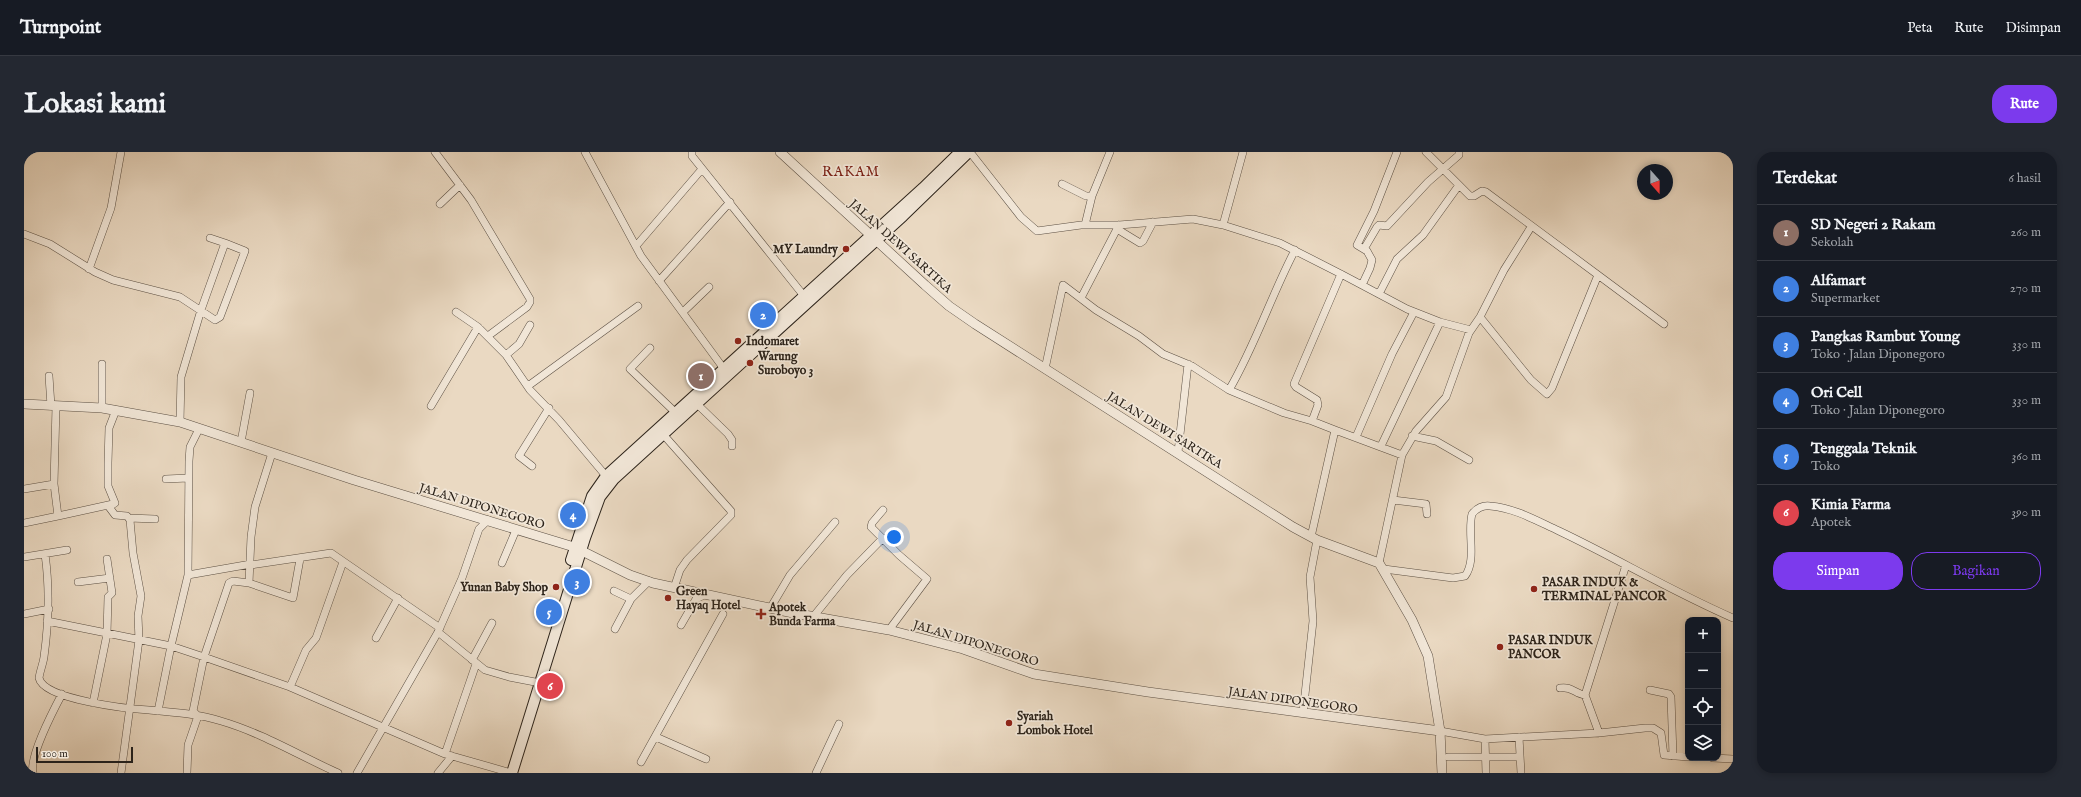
<!DOCTYPE html>
<html lang="id">
<head>
<meta charset="utf-8">
<style>
	:root { --surface:#171b24; --page:#242831; --text:#f1f3f6; --muted:#9ea1a6; --line:#363941; --accent:#7c3aed }
	body { margin:0; font-family:"IM FELL English",serif; background:var(--page); color:var(--text) }
	.controls { position:absolute; right:12px; bottom:12px; display:grid; overflow:hidden; border-radius:8px; box-shadow:0 2px 6px #0003 }
	.controls button { width:36px; height:36px; display:grid; place-items:center; padding:0; border:0; border-bottom:1px solid var(--line); background:var(--surface); color:var(--text); font:20px sans-serif }
	.compass { position:absolute; left:1613px; top:12px; width:36px; height:36px; border-radius:50%; background:var(--surface); box-shadow:0 2px 6px #0003; rotate:159deg }
	.scale { position:absolute; left:12px; bottom:10px; width:97px; box-sizing:border-box; padding-left:4px; border:2px solid #2c231a; border-top:0; font-size:11px; line-height:14px; white-space:nowrap; color:#2c231a; -webkit-text-stroke:3px #f1e6d7; paint-order:stroke }
	.you { position:absolute; left:870px; top:385px; width:14px; height:14px; margin:-10px; border:3px solid #fff; border-radius:50%; background:#1a73e8; box-shadow:0 0 0 6px #1a73e833 }
	.badge { display:grid; place-items:center; width:26px; height:26px; border-radius:50%; background:var(--accent); color:#fff; font-size:13px; font-weight:700 }
	.pin { position:absolute; translate:-50% -50%; border:2px solid #fff; box-shadow:0 1px 4px #0006 }
	.list { margin:0; padding:0; list-style:none }
	h2 { display:flex; justify-content:space-between; align-items:center; height:52px; margin:0; padding:0 16px; font-size:17px }
	h2 small { font-size:13px; font-weight:400; color:var(--muted) }
	.list li { display:grid; grid-template-columns:26px 1fr auto; gap:12px; align-items:center; box-sizing:border-box; height:56px; padding:0 16px; border-top:1px solid var(--line) }
	.list b { display:block; font-size:15px; white-space:nowrap }
	.list p { margin:0; font-size:13px; white-space:nowrap; color:var(--muted) }
	.list em { font-size:13px; font-style:normal; color:var(--muted) }
	.actions { display:flex; gap:8px; padding:12px 16px }
	.actions a { flex:1; padding:9px 0; border:1px solid var(--accent); border-radius:16px; text-align:center; font-size:14px; color:var(--accent) }
	.actions .main { background:var(--accent); color:#fff }
	.icon { flex:none; width:22px; height:22px; fill:none; stroke:currentColor; stroke-width:2; stroke-linecap:round; stroke-linejoin:round }
	.map { position:relative; flex:none; width:1709px; height:621px; overflow:hidden; border-radius:16px }
	header { display:flex; align-items:center; gap:24px; box-sizing:border-box; height:56px; padding:0 20px; background:var(--surface); border-bottom:1px solid var(--line) }
	header strong { font-size:19px }
	nav { display:flex; gap:22px; margin-inline-start:auto; font-size:14px }
	.intro { display:flex; align-items:center; justify-content:space-between; box-sizing:border-box; height:96px; padding:0 24px }
	h1 { margin:0; font-size:28px }
	.button { padding:10px 18px; border-radius:16px; background:var(--accent); color:#fff; font-size:14px; font-weight:700 }
	main { display:flex; gap:24px; padding:0 24px }
	aside { flex:1; background:var(--surface); border-radius:16px; box-shadow:0 2px 6px #0003 }
	.map>svg:first-child { display:block }
	.lines { fill:none; stroke-linecap:round; stroke-linejoin:round }
	.minor-casing { stroke:#5c5044; stroke-width:8 }
	.tertiary-casing { stroke:#5c5044; stroke-width:10 }
	.secondary-casing { stroke:#2c231a; stroke-width:12 }
	.minor { stroke:#f1e6d7; stroke-width:7 }
	.tertiary { stroke:#f1e6d7; stroke-width:9 }
	.secondary { stroke:#f1e6d7; stroke-width:10 }
	.poi-dot { fill:#8f2418; stroke:#f1e6d7; stroke-width:1.5 }
	.labels { text-anchor:middle; stroke-width:3.5; stroke-linejoin:round; paint-order:stroke }
	.street-label { font-size:12px; fill:#2c231a; stroke:#f1e6d7 }
	.poi-label { font-size:12px; font-weight:bold; fill:#2c231a; stroke:#f1e6d7; text-anchor:start }
	.quarter-label { font-size:14px; letter-spacing:1px; fill:#7a1f14; stroke:#f1e6d7 }
</style>
</head>
<body>
<header>
<strong>Turnpoint</strong>
<nav><a>Peta</a><a>Rute</a><a>Disimpan</a></nav>
</header>
<div class="intro"><h1>Lokasi kami</h1><a class="button">Rute</a></div>
<main>
<div class="map">
<svg width="1709" height="621" viewBox="0 0 1709 621">
	<rect width="100%" height="100%" fill="#ead9c2"/>
	<filter id="stains"><feTurbulence type="fractalNoise" baseFrequency=".005" numOctaves="4"/><feColorMatrix values="0 0 0 0 .2 0 0 0 0 .09 0 0 0 0 .02 0 0 0 .5 -.17"/></filter>
	<radialGradient id="worn" r=".72"><stop offset=".6" stop-color="#630" stop-opacity="0"/><stop offset="1" stop-color="#630" stop-opacity=".3"/></radialGradient>
	<g class="lines">
		<g class="minor-casing">
			<path id="minor" d="M411,0L447,48L506,147V150L503,155L464,184
				M561,0L617,104L700,217
				M668,0V4L780,144
				M946,0L997,65L1013,79L1057,73H1095L1169,67L1199,73L1256,91L1317,122L1270,232L1272,235L1293,248L1294,253L1288,269L1311,278L1287,385
				M1402,0L1446,44H1450L1458,39L1462,40L1574,123
				M1038,32L1062,44H1068
				M416,52L436,33
				M1061,73L1068,44L1086,0
				M1199,73L1219,0
				M1093,77L1116,91L1119,89L1129,70
				M0,82L26,92L71,120L89,128L156,145L191,168L196,165L221,99L201,91L177,158L157,225L156,270
				M186,86L201,91
				M612,94L678,17
				M1340,97L1353,75L1355,73L1363,74L1404,30L1435,3V0
				M65,117L87,56L97,0
				M1317,122L1383,157L1416,170L1447,178
				M635,129L706,50
				M1338,133L1346,116L1348,108L1343,99L1333,93L1350,59L1373,0
				M1355,142L1373,107L1399,83L1435,33
				M1057,146L1095,73
				M432,160L454,175L482,203L506,238L535,268L582,324
				M659,160L685,135
				M1456,165L1507,228L1523,242L1528,236L1574,123L1640,172
				M626,196L606,217L652,261
				M482,203L495,192L506,173
				M78,212V256
				M1021,217L1039,133L1072,158L1115,184L1139,202L1168,214L1205,238C1231,194 1247,144 1271,98
				M25,224L27,254
				M504,234L614,154
				M1205,238L1260,261L1288,269
				M673,252L704,282L708,288V294
				M32,254L30,332L34,364L89,352
				M407,254L454,175
				M92,258L85,276L84,311V334L91,351L85,355L91,363L103,364L106,368L109,401L117,444L114,464L115,488L97,621
				M1311,278L1378,303L1355,411
				M637,280L707,359V363L663,408L656,418L650,436
				M1388,284L1412,289L1445,308
				M1332,285L1368,202L1390,160
				M217,290L226,241
				M1357,294L1416,170
				M1154,300L1164,212
				M248,301L231,355L227,385L225,431L269,446L276,407
				M1378,303L1392,279L1422,245L1445,181L1456,165L1480,118L1507,75
				M508,314L495,304L525,256
				M142,327L164,326
				M0,337L30,332
				M1369,348L1402,352L1403,362
				M859,358L848,371L847,375L875,403L903,427L865,478
				M105,366L131,367
				M0,371L34,364
				M21,402C26,438 25,469 20,505C19,512 16,519 15,526C20,548 106,557 125,558C149,560 175,562 197,569C238,581 276,604 314,621
				M0,405L43,398
				M478,411L492,378
				M227,413L307,401L416,476
				M1360,417L1429,426L1441,424C1453,408 1443,381 1448,362C1453,356 1458,353 1466,354C1491,356 1513,369 1535,379C1594,407 1649,440 1709,466
				M164,423L227,412
				M54,430L86,426
				M590,439L607,447
				M747,455L766,423L811,370
				M0,462L25,457
				M789,465L823,423L859,386
				M23,469L147,494L180,505L266,535L421,602L484,620
				M657,473L672,447L680,443
				M591,477L607,447L625,429
				M414,480L461,518L485,525L511,530
				M352,486L374,446
				M448,508L468,471
				M266,535L282,498L292,486L319,410
				M1536,536C1548,534 1551,542 1561,543L1602,413
				M1626,538L1645,542L1647,545L1649,604
				M1561,543L1575,581
				M69,551L83,482L84,445L88,441L83,407
				M134,559L147,494L164,423L165,309L166,295L175,277
				M1279,561L1289,469L1286,425L1293,388
				M1416,579L1461,587L1462,621
				M632,585L682,607
				M1495,585L1497,621
				M1461,587L1575,581L1621,576H1629L1637,581L1640,603L1664,605
				M421,602L452,512
				M1424,605H1496
				M1689,606L1709,607
				M617,610L699,462
				M9,621C5,605 30,557 38,542
				M163,621L164,593L174,564L169,559L180,505L205,431L209,429L225,431
				M333,621L414,480L438,426L455,377L464,368
				M414,621L428,604
				M792,621L815,572"/>
		</g>
		<g class="tertiary-casing">
			<path id="tertiary" d="M756,0L901,133L925,154L951,172L1269,375L1293,388L1355,411L1388,468L1404,504L1416,579L1418,621
				M0,252L78,256L156,270L330,328L550,395L606,423L629,431L769,461L865,478L939,497L1010,522L1124,540L1416,579"/>
		</g>
		<g class="secondary-casing">
			<path id="secondary" d="M547,408L568,344L582,324L899,36L936,0
				M488,621L561,386L576,345L590,327L879,64L945,0"/>
		</g>
		<use href="#minor" class="minor"/>
		<use href="#tertiary" class="tertiary"/>
		<use href="#secondary" class="secondary"/>
	</g>
	<g class="poi-dot">
		<circle cx="822" cy="97" r="4"/>
		<circle cx="714" cy="189" r="4"/>
		<circle cx="726" cy="211" r="4"/>
		<circle cx="532" cy="435" r="4"/>
		<circle cx="1510" cy="437" r="4"/>
		<circle cx="644" cy="446" r="4"/>
		<path d="M735 456h4v4h4v4h-4v4h-4v-4h-4v-4h4z"/>
		<circle cx="1476" cy="495" r="4"/>
		<circle cx="985" cy="571" r="4"/>
	</g>
	<g class="labels">
		<g class="street-label">
			<text transform="translate(877 94) rotate(42)" y="4">JALAN DEWI SARTIKA</text>
			<text transform="translate(1141 278) rotate(32)" y="4">JALAN DEWI SARTIKA</text>
			<text transform="translate(458 354) rotate(17)" y="4">JALAN DIPONEGORO</text>
			<text transform="translate(952 491) rotate(17)" y="4">JALAN DIPONEGORO</text>
			<text transform="translate(1269 548) rotate(8)" y="4">JALAN DIPONEGORO</text>
		</g>
		<g class="poi-label">
			<text x="814" y="101" text-anchor="end">MY Laundry</text>
			<text x="722" y="193">Indomaret</text>
			<text x="734" y="208">Warung<tspan x="734" dy="14">Suroboyo 3</tspan></text>
			<text x="1518" y="434">PASAR INDUK &amp;<tspan x="1518" dy="14">TERMINAL PANCOR</tspan></text>
			<text x="524" y="439" text-anchor="end">Yunan Baby Shop</text>
			<text x="652" y="443">Green<tspan x="652" dy="14">Hayaq Hotel</tspan></text>
			<text x="745" y="459">Apotek<tspan x="745" dy="14">Bunda Farma</tspan></text>
			<text x="1484" y="492">PASAR INDUK<tspan x="1484" dy="14">PANCOR</tspan></text>
			<text x="993" y="568">Syariah<tspan x="993" dy="14">Lombok Hotel</tspan></text>
		</g>
		<g class="quarter-label">
			<text x="827" y="24">RAKAM</text>
		</g>
	</g>
	<rect width="100%" height="100%" filter="url(#stains)"/>
	<rect width="100%" height="100%" fill="url(#worn)"/>
</svg>
<div class="controls">
<button>+</button>
<button>−</button>
<button><svg class="icon" aria-label="locate" viewBox="0 0 24 24"><circle cx="12" cy="12" r="6"/><path d="M12 2v4M12 18v4M2 12h4M18 12h4"/></svg></button>
<button><svg class="icon" aria-label="layers" viewBox="0 0 24 24"><path d="M12 4l9 5-9 5-9-5zM3 14l9 5 9-5"/></svg></button>
</div>
<svg class="compass" viewBox="-18 -18 36 36"><path d="M0-13l5 13h-10z" fill="#e53935"/><path d="M0 13l5-13h-10z" fill="#9ea1a6"/></svg>
<div class="scale">100 m</div>
<div class="you"></div>
<div class="pin badge" style="left:677px;top:224px;background:#8d6e63">1</div>
<div class="pin badge" style="left:739px;top:163px;background:#3f7fe0">2</div>
<div class="pin badge" style="left:553px;top:430px;background:#3f7fe0">3</div>
<div class="pin badge" style="left:549px;top:363px;background:#3f7fe0">4</div>
<div class="pin badge" style="left:525px;top:460px;background:#3f7fe0">5</div>
<div class="pin badge" style="left:526px;top:534px;background:#e0444e">6</div>
</div>
<aside>
<h2>Terdekat<small>6 hasil</small></h2>
<ul class="list">
<li><span class="badge" style="background:#8d6e63">1</span><div><b>SD Negeri 2 Rakam</b><p>Sekolah</p></div><em>260 m</em></li>
<li><span class="badge" style="background:#3f7fe0">2</span><div><b>Alfamart</b><p>Supermarket</p></div><em>270 m</em></li>
<li><span class="badge" style="background:#3f7fe0">3</span><div><b>Pangkas Rambut Young</b><p>Toko · Jalan Diponegoro</p></div><em>330 m</em></li>
<li><span class="badge" style="background:#3f7fe0">4</span><div><b>Ori Cell</b><p>Toko · Jalan Diponegoro</p></div><em>330 m</em></li>
<li><span class="badge" style="background:#3f7fe0">5</span><div><b>Tenggala Teknik</b><p>Toko</p></div><em>360 m</em></li>
<li><span class="badge" style="background:#e0444e">6</span><div><b>Kimia Farma</b><p>Apotek</p></div><em>390 m</em></li>
</ul>
<div class="actions"><a class="main">Simpan</a><a>Bagikan</a></div>
</aside>
</main>
</body>
</html>
